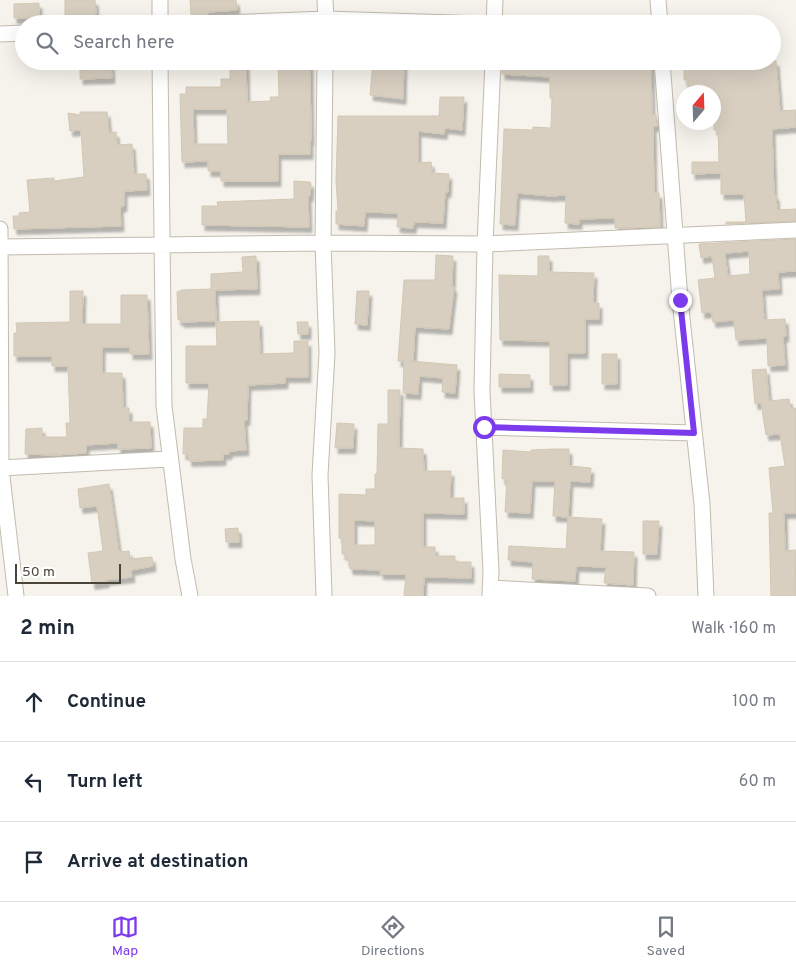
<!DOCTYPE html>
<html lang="en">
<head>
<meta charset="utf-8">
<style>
	:root { --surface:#fff; --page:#f2f2f3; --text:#1f2937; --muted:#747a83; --line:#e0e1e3; --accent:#7c3aed }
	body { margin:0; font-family:Overpass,sans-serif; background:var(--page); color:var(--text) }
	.compass { position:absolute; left:676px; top:85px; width:45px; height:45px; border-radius:50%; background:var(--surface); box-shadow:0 5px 20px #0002; rotate:19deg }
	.scale { position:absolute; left:15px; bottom:12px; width:106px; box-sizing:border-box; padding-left:5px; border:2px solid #4b4439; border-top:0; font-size:14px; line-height:18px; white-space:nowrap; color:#4b4439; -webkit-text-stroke:4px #fff; paint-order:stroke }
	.stop { position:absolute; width:15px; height:15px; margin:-11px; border:4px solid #7c3aed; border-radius:50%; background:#fff }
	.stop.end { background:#7c3aed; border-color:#fff; box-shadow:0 1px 5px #0008 }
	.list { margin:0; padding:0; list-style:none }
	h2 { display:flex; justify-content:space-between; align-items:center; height:65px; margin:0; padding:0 20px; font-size:21px }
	h2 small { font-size:16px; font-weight:400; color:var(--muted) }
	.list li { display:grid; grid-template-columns:32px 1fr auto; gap:15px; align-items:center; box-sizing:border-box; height:80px; padding:0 20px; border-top:1px solid var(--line) }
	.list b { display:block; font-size:19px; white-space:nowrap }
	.list em { font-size:16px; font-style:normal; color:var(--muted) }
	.icon { flex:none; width:28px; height:28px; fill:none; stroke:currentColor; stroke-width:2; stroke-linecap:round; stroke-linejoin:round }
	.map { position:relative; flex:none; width:796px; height:596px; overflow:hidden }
	.search { position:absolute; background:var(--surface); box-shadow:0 5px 20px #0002; left:15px; right:15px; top:15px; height:55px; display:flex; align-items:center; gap:12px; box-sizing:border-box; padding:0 18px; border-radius:28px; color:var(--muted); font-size:19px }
	.sheet { height:305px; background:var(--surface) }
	nav { display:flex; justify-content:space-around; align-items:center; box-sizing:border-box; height:70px; border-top:1px solid var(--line); background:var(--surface); font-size:14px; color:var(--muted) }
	nav a { display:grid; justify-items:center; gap:2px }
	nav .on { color:var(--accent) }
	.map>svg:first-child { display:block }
	.building { fill:#d8cfc1; stroke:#d3c7b4; fill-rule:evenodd; filter:url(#shadow) }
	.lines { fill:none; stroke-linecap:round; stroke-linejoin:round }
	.street-casing { stroke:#c2bbae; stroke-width:17 }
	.street { stroke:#fff; stroke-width:15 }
	.route { stroke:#7c3aed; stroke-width:6 }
</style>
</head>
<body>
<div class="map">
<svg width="796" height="596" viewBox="0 0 796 596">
	<defs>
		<filter id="shadow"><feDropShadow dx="3" dy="5.5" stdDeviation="1" flood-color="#0004"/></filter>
	</defs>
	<rect width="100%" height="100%" fill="#f6f3ec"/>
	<path class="building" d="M65,0H95L96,14L65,15Z
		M190,0H236L237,10L208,12V14L191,15Z
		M39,3V18H14V4Z
		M80,61H96V65L111,64L112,78L80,79Z
		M230,61H246L247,102L271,101L270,97H279L278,63L310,64L311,141H310V154H278V181H221V171H208V161L182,162L180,94H186V87H221V79H230ZM193,109H227L228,144H194Z
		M373,61H404L403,99L370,95Z
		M502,61H651L652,115H656L657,126H653L654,193H659L660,227L615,228V218L579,219V224L565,223L566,195L551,196L517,193L515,225L500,224L504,129L533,130V127L551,128L552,98H550V77L502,74Z
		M684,61H776L780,111L796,110V127L772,129L774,195H776L777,210L796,209V221L726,224V222H746L744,194H721V173L692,174V162H719L718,130H714V92H688V80H684Z
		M440,97H464L462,130L445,128L444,134L418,131V163L431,162L432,173L449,174L448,192H445L443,223L414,222L413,228L397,227L398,213L365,212L364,226L336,224V211H338L336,181L338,116H439Z
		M80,112H107L109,133L116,132L117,145L132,144L134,174H146L147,190L124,191V206L120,207L121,226L14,229L13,216H19V213L30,212L27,180L54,178V181L84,177L81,130L70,131L68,113L80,115Z
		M294,181L310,182L311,184L310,196H308L309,227L202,225V206H218L217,202L294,199Z
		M796,239V271L778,272L779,289L762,290L764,320L785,319L786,336L783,337L785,365L768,366L767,338L736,340L734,320L713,322L711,312L702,313L698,280L715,278L712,256L701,258L699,244ZM749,251L750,274L728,276L725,255L726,253Z
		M436,255L453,256L452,287H454L449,329L415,327L413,362L410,361L457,365L455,393L442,392L443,378L419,376L418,394L403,393L404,361H398L404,280H435Z
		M256,256L257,289L215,290L216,321L181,322V319L178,320L177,292L182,290L211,289V274L243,272L242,257Z
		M538,256H549V272L594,273L593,303H599V319H585V353H567V385H550V341L500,340L499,275L538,276Z
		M70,291H83L82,324H121V295H147L149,354H130V347H102V373H122L123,408H129V422H150L151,448L118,449V443L86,445V453L55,455L25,454L26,429L42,428V437H67L66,423H70L68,366H52V356H14V333H17L16,323L70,322Z
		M357,291H369L367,325L355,324Z
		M259,321L260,354L292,353H294V341H308V377H285V383L248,385L247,420H244L246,450L229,451V454H223V460L189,461L188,454H183L184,428H203V419H207L209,383H186V346H217L216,322Z
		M297,322H308V334H298Z
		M602,354H617V384H602Z
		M766,369L769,401L789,399L791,409L796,408V513H784L785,551L796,550L795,596H771L769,513H773L769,468L785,466L780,434L766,435L761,403L755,404L752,370Z
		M499,374L530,375V387H499Z
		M388,390H400L399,448L423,449L424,471H451L450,498H464V514L423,513V547H435V556H455V562H471V578L424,577L423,596H404L406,574H380L381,570L350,569L349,560H346V554H342V538H339V494L366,495V489H375V474H377L378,424H388ZM354,520L375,521V545H354Z
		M337,423L354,424L353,448H335Z
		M554,449H569V466L591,468L590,482L570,481L568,517L553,516L555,481H532L530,513L505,512L507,479H502L503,450L531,452V450Z
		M109,484L119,552L129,551L130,559L152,557L153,566L131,570L132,577L106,580V582L92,584L88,553L103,551L97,506L80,508L78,489Z
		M568,517L602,519L600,551L634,552L633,585L604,583L606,567L576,566L575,581L532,579L533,562L508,560L509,546L566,549Z
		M643,521H659L657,554H643Z
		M238,528L239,542H226L225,529Z"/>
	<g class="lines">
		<g class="street-casing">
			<path id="street" d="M160,0V24
				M325,0L326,24
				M658,0L660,24
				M196,24L326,19L485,24
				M494,24L495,0
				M0,34L24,33
				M160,61L164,406L183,559L190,596
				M662,61L680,300L702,504L706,596
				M0,229L1,468L16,596
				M0,247L323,243L485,244L796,230
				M484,427L694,433
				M0,468L169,459
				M490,588L648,596
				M324,596L320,475L327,353L323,243L325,61
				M490,596L491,571L482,391L485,244L493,61"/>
		</g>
		<use href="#street" class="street"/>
	</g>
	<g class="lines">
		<path class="route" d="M484,427L694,433L680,300"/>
	</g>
</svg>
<svg class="compass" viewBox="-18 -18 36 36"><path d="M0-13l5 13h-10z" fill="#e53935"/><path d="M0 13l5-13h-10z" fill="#747a83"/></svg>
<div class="scale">50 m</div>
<div class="stop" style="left:484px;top:427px"></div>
<div class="stop end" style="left:680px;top:300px"></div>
<div class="search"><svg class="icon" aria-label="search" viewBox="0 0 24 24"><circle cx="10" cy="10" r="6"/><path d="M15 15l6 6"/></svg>Search here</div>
</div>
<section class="sheet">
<h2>2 min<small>Walk · 160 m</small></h2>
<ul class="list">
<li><svg class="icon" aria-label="ahead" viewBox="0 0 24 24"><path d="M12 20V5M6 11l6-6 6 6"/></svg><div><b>Continue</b></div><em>100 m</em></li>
<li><svg class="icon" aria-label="left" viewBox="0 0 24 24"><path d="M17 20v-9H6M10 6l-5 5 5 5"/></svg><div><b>Turn left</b></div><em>60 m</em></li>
<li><svg class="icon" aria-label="arrive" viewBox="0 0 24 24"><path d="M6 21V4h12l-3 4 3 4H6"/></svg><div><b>Arrive at destination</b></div></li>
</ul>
</section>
<nav>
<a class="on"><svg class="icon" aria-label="map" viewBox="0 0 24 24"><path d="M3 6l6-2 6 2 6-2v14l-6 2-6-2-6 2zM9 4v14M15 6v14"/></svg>Map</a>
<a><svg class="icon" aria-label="directions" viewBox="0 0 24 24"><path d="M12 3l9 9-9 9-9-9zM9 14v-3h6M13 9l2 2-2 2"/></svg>Directions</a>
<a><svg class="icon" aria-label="saved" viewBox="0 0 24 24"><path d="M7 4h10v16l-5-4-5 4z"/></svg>Saved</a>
</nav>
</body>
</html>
